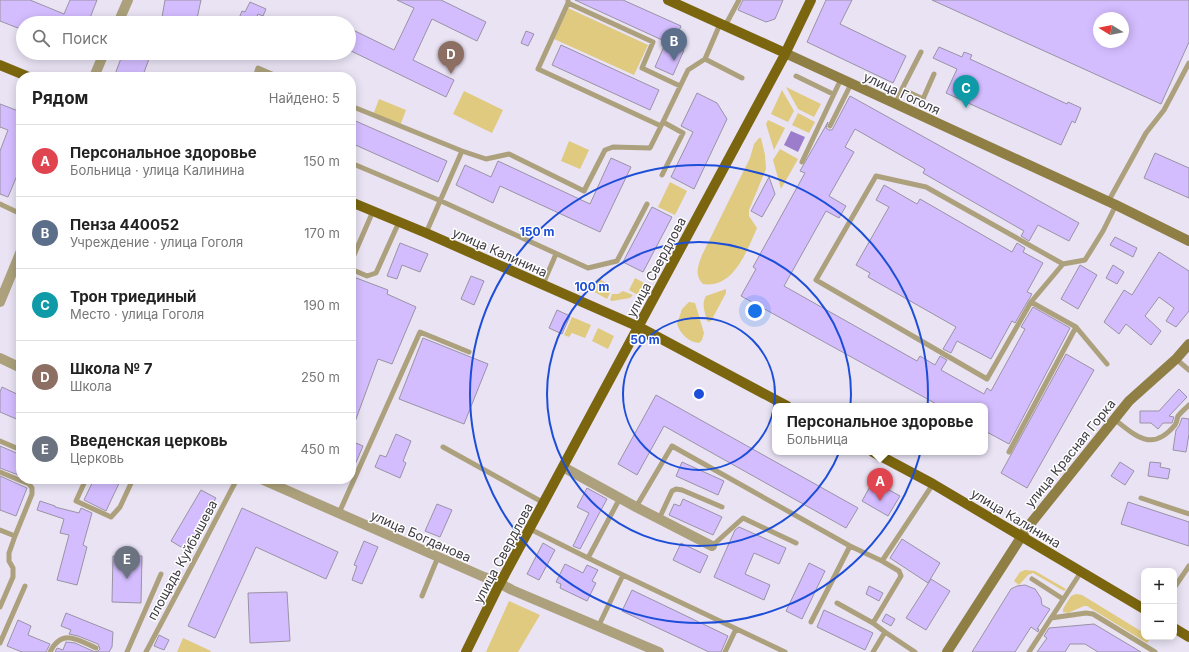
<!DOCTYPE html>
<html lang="ru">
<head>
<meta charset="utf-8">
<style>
	:root { --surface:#fff; --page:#f2f2f2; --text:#222; --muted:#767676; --line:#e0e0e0; --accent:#ea580c }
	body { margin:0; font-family:Inter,sans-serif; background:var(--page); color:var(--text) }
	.controls { position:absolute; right:12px; bottom:12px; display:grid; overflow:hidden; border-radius:8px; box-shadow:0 2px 10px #0003 }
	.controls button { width:36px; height:36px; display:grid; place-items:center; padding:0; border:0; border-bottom:1px solid var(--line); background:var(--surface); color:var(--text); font:20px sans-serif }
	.compass { position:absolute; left:1093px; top:12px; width:36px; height:36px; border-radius:50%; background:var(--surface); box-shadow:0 2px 10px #0003; rotate:280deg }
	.you { position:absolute; left:755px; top:311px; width:14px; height:14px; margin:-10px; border:3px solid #fff; border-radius:50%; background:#1a73e8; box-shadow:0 0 0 6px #1a73e833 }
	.badge { display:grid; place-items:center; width:26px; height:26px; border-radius:50%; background:var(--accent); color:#fff; font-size:13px; font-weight:700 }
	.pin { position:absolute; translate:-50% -33px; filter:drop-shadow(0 1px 2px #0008) }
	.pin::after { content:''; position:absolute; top:21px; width:14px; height:12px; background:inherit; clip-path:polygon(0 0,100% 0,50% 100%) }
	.popup { position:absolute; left:772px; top:403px; width:216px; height:52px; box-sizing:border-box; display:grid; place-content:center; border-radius:8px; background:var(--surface); filter:drop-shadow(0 1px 3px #0005); font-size:13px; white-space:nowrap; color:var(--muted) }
	.popup b { font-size:15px; color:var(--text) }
	.popup::after { content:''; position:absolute; left:50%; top:100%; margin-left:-8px; border:8px solid transparent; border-top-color:var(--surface) }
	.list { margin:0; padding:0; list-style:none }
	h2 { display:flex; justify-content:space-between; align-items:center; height:52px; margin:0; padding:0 16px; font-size:17px }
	h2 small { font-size:13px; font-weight:400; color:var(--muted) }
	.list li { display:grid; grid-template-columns:26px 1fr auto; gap:12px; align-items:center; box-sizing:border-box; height:72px; padding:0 16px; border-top:1px solid var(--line) }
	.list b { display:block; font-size:15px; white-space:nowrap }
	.list p { margin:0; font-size:13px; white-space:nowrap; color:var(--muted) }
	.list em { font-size:13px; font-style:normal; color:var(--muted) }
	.icon { flex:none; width:22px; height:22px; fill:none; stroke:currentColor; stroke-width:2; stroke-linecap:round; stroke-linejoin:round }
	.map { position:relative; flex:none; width:1189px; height:652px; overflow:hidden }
	.search { position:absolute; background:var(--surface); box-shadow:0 2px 10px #0003; left:16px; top:16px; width:340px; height:44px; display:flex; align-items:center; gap:10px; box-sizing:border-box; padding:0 14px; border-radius:22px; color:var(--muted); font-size:15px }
	.panel { position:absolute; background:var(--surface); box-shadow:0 2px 10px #0003; left:16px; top:72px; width:340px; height:412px; border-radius:16px }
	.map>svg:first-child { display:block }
	.green { fill:#e0ca7f }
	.water { fill:#9b7dcb }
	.building { fill:#d4bdff; stroke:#9993a3; fill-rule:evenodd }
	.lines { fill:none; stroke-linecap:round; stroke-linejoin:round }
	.lane { stroke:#aca17c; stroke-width:5 }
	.street { stroke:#aca17c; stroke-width:10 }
	.secondary { stroke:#8f7f45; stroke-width:10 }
	.primary { stroke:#7b660f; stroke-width:10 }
	.ring { fill:none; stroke:#1d4ed8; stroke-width:2 }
	.labels { text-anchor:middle; stroke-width:3; stroke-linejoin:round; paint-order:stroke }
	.street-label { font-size:13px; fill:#3e3b42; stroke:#fff }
	.centre { fill:#1d4ed8; stroke:#fff; stroke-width:2 }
	.ring-label { font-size:12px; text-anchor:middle; font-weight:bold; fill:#1d4ed8; stroke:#fff; stroke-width:3; stroke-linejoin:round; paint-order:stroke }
</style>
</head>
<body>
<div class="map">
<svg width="1189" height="652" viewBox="0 0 1189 652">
	<rect width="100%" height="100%" fill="#e9e3f4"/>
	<path class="green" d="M568,8L648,45L634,75L554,39Z
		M786,87L821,104L814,117L798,109Z
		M782,90L794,111L788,122L771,114Z
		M464,91L503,110L492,133L453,114Z
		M379,99L406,110L400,126L373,115Z
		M798,113L815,122L809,133L792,125Z
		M768,120L785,128L774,150L766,124Z
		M759,138H761L765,155L766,169L749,210V216L757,228C747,250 734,289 703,284C694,275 698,266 702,255L750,158L754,144Z
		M569,141L589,150L580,169L561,161Z
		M780,149L798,159L781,189L773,160Z
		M670,182L687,191L675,215L658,207Z
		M598,278L606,283V288L610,293L607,299L591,290Z
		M635,278L646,284L643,291L636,294L629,290Z
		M726,289V293L711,321L709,322L707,321C705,312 701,304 706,296Z
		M623,291L633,295L630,298L612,301L610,300L612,294H618Z
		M689,302L695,303L704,333L702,340L699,343C688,342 680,333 677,324L682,309Z
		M572,317L591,325L585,338L572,333L569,337L564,335Z
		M598,328L614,336L608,349L592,341Z
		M1025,570L1035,571L1066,589L1064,591L1033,573L1028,575L1019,585L1014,581L1020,572Z
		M1076,594L1082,595L1144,633V637L1151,638L1147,643L1087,606H1084L1068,613L1063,612V609L1071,596Z
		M509,601L540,615L518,652H486Z
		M183,638L211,651L210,652H177Z"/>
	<path class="water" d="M791,131L805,137L798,152L784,145Z"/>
	<path class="building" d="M0,0H30L64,14L70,0H97L88,23H23V30L0,21Z
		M165,0H201L196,23H161Z
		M397,0H441L486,22L477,41L432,19L413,60L454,80L446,97L349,50V39L353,30L394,50L414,8Z
		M575,0H623L681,26L673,45Z
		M743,0H783L775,19L766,22L738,10Z
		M826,0H852L840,24L906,56L893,83L807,42Z
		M932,0H1189V42L1161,104ZM1099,18H1123V42H1099Z
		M250,2L266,9L263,16L258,14L256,19L252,17L250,23H237L242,11L245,12Z
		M526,31L534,34L528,46L521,43Z
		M666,42L684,50L673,75L655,67Z
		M561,45L659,90L650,110L552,65Z
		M939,47L962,57L964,52L972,55L970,59L1067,104L1068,102L1081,108L1075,123L1072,121L1061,145L946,93L957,69L933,58Z
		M123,53H131L149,59L143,75L137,73L135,77H114Z
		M697,93L717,103L727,119L694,189L671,177L693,132L681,126Z
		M850,96L1079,223L1069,241L1038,225L1029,241L1021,236L1024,231L923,173L925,169L855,129L845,147L854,152L829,196L846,206L839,218L826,211L784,286L917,361L920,356L935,365L940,356L947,360L941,370L984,394L987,388L991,391L1025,329L1021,327L1033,307L1070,328L1009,444L985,431V406H940L741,296L756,269L753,267L805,173L800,171L828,122L826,128L829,130H832Z
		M0,104L21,112V166L8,197L0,194V151L8,130L0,127Z
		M351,119L447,161L438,182L351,143Z
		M1155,153L1189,168V198L1144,178Z
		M611,158L631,167L600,232L500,186L493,203L456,185L465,165L491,177L498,161L590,204Z
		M769,177L775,194L762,217L751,211Z
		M884,185L917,204L920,199L1012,252L1017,243L1025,248L1023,252L1043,263L1027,292L1032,294L1015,323L1012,321L991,359L957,341L951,353L943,349L956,327L868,277L870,273L856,265L889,207L876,200Z
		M652,207L672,217L643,272L623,262Z
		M1115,237L1137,248L1133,257L1110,245Z
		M400,243L428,254L420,272L402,265L397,279L387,276Z
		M1159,252L1189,271V311L1176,327L1166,321L1174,308L1159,297L1145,316L1161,331L1151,345L1126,324L1119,334L1104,322L1124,290L1132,295Z
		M1080,265L1097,275L1078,309L1061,299Z
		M1113,265L1124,272L1117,284L1106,278Z
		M351,276L388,290L387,294L416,307L392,364L378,359L352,430Z
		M471,276L484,281L474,305L461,299Z
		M557,310L570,316L562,334L549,328Z
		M423,338L488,364L464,424L399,399Z
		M1066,354L1094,370L1027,488L1001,473Z
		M2,387L21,396V421L0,412V392Z
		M1179,389L1187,397L1169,416L1174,417L1172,423H1163L1158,429L1151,423H1140V411H1159Z
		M656,395L858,508L846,528L664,426L637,475L618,464Z
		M1182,418L1189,419V434L1186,452L1173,450L1176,430L1179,426Z
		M396,434L411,441L403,461L406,463L400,478L375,467L380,455L386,457Z
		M351,441L363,446L351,474Z
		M0,446L21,455V476L0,468Z
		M682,462L724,481L718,495L676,476Z
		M1120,462L1134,471L1125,485L1111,476Z
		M1150,462L1161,463L1160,467L1170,469L1168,479L1148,476Z
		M0,476L27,488L16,516L0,510Z
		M94,479H121L106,511L84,500Z
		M873,481L900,496L888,516L862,501Z
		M587,488L607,499L580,549L573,546L589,513L577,507Z
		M201,490L216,498L186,550L171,541Z
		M683,499L722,517L713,535L669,515L674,504L680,506Z
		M40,501L55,506V507L79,513L81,508L92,513L83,545L87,547L77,585L57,580L69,535L60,533L64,519L37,510Z
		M1128,502L1189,522V546L1121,524Z
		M437,504L452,510L440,537L425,531Z
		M242,508L338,552L326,579L256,547L215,638L188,626Z
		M739,527L786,548L779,564L754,553L745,574L770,585L764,600L714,577L735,530Z
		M902,539L940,563L928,583L890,558Z
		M364,541L378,547L362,584L352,580L357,566L354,565Z
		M543,543L555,550L539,580L527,574Z
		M681,543L708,556L700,573L673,560Z
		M113,556H142L141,603L112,602Z
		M809,563L825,571L802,619L786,611Z
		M565,564L583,573L587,565L598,570L592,581L596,583L587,601L560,588L561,584L556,582Z
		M931,579L950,591L926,630L906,618Z
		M1025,585L1035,589L1041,598L1042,605L1050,609L1037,629H1039L1038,632L1031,627L1015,652H972L1011,589L1017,586Z
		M869,586L883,593L879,601L866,594Z
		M632,590L728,636L721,652H709L622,611Z
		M287,592L290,641L250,643L248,593Z
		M824,610L873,633L865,650L817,627Z
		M66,613L113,632L112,647L109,652H55L57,648L63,650L66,642L75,643L95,652L98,651L100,649L98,644L78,636L69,634L71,630L61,626Z
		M886,614L895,619L891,626L882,621Z
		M18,620L31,626L28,635L50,644L46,652H22L7,646Z
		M1094,624L1141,652H1098L1085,644H1070L1065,652H1037L1047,638L1044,636L1049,628Z
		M159,635L169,640L164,650L154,646Z"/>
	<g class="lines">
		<path class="lane" d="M568,1V3L653,42L642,68L680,86
			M568,3L538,69L661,126L688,70L705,59L720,24
			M725,26L739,0
			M705,59L742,78
			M796,76L833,94
			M255,77L258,68L279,77
			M902,89L921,52
			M895,104L902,89L923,99L934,74
			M351,106L462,151
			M830,126L851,84
			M802,162L841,79
			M351,163L441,201L588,268L617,261L647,204
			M662,175L683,133L663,122
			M1108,202L1146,133L1164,110L1189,63
			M0,204L21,214
			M426,233L462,151L486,159L509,154L584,191L605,150L613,147L650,148L661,126
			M351,262L373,211
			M1063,264L926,187L876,176L816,280L987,379L1031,302L1063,264L1085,260L1103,231L1116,205
			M351,269L367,276L376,273L399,222
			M543,284L556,254
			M1076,327L1107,364
			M1176,359L1189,370
			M1114,419C1136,436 1152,453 1175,425C1177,422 1177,419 1178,416C1181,412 1186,408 1189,405
			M0,441L21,450
			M443,447L544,503
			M1009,452L1076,327L1031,302
			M0,472L29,484L32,488V494L15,536L0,530
			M86,479L76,501L111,517L120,507L133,479
			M1141,498L1189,514
			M636,507L672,446L850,546L882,561
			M339,513L420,332L469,352
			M659,519L672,491L676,489L682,490L722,507
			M530,529L588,558L620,498
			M712,546L743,518L796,543
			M588,558L623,575L599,625
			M623,575L785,652
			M1032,579L1063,599
			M1174,588L1189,566
			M422,596L438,557
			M837,603L873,623L885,632
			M0,607L13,577V568L9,561V553L15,536
			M1051,618L1086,613L1093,614L1155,652
			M811,622L850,546
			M873,623L901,576L899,571L882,561L933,484
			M0,643L25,586
			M50,652C62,628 78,640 96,648
			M127,652L161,574
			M146,652L200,550L237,479
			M725,652L736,629
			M873,652L885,632L915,652
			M1029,652L1081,572"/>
		<path class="street" d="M118,23L128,0
			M94,77L104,53
			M0,302L21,251
			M0,358L21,368
			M563,467L636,507L712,546
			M261,479L484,577L492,579L512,590L659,652"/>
		<path class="secondary" d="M785,53L1116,205L1189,241
			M947,652L1027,528L1129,401L1176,359L1189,344"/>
		<path class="primary" d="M668,0L785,53
			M0,65L29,77
			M351,202L426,233L639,327L787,406
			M873,452L933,484L1144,609
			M1174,628L1189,637
			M466,652L497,589L783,58L811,0"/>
	</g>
	<g class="ring">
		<circle cx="699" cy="394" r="76"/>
		<circle cx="699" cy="394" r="152"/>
		<circle cx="699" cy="394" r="229"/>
	</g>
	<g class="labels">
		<g class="street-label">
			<text transform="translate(902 93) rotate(25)" y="5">улица Гоголя</text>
			<text transform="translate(500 252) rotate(24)" y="5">улица Калинина</text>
			<text transform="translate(656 267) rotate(-62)" y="5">улица Свердлова</text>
			<text transform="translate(1070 453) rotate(-51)" y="5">улица Красная Горка</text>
			<text transform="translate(1016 518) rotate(31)" y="5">улица Калинина</text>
			<text transform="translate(421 536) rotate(24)" y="5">улица Богданова</text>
			<text transform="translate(503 553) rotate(-62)" y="5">улица Свердлова</text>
			<text transform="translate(182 560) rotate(-62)" y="5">площадь Куйбышева</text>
		</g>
	</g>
	<circle cx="699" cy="394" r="6" class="centre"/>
	<g class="ring-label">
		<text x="537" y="236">150 m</text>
		<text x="592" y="291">100 m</text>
		<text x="645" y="344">50 m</text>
	</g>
</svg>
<div class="controls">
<button>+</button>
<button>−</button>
</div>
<svg class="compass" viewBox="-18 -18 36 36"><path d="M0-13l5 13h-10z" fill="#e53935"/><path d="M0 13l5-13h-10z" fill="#767676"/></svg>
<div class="you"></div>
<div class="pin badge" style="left:880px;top:501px;background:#e0444e">A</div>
<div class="popup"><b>Персональное здоровье</b>Больница</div>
<div class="pin badge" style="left:674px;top:61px;background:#5c6f8a">B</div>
<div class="pin badge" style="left:966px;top:108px;background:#0f9aa8">C</div>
<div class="pin badge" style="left:451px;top:74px;background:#8d6e63">D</div>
<div class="pin badge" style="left:127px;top:579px;background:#6b7280">E</div>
<div class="search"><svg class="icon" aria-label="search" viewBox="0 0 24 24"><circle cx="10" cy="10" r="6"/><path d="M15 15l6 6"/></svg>Поиск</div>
<section class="panel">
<h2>Рядом<small>Найдено: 5</small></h2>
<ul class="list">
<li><span class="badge" style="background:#e0444e">A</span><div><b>Персональное здоровье</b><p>Больница · улица Калинина</p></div><em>150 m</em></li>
<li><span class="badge" style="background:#5c6f8a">B</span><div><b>Пенза 440052</b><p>Учреждение · улица Гоголя</p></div><em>170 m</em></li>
<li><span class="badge" style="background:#0f9aa8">C</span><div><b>Трон триединый</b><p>Место · улица Гоголя</p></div><em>190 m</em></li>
<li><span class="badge" style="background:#8d6e63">D</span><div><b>Школа № 7</b><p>Школа</p></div><em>250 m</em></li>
<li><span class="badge" style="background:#6b7280">E</span><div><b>Введенская церковь</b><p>Церковь</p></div><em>450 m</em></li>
</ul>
</section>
</div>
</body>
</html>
